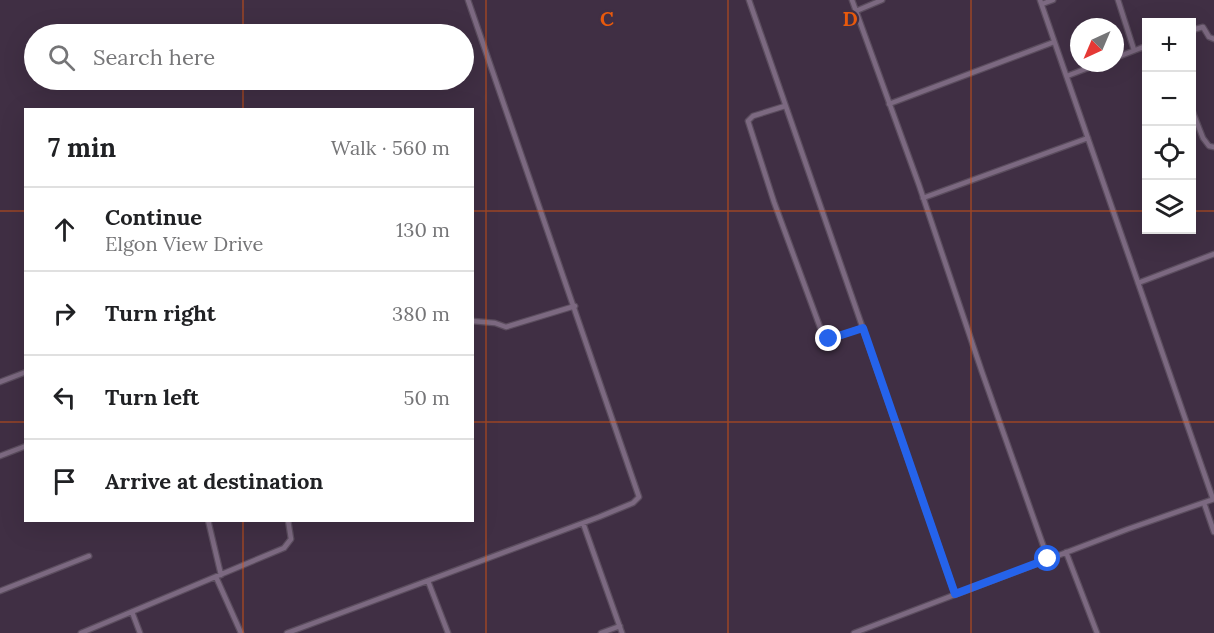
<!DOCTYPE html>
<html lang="en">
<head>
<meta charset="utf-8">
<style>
	:root { --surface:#fff; --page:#f2f2f2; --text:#202124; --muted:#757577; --line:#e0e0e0 }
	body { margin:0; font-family:Lora,serif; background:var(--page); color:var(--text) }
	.controls { position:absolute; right:18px; top:18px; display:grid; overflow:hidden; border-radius:0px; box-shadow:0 6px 24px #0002 }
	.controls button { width:54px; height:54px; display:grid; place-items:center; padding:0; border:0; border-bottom:2px solid var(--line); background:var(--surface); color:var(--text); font:30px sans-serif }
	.compass { position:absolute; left:1070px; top:18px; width:54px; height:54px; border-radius:50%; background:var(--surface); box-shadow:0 6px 24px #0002; rotate:224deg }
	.stop { position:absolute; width:18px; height:18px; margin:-14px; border:4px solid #2563eb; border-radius:50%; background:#fff }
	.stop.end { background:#2563eb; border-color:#fff; box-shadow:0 2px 6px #0008 }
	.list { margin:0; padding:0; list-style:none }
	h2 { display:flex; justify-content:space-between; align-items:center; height:78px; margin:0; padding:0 24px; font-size:26px }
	h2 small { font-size:20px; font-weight:400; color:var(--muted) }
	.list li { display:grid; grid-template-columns:39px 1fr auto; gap:18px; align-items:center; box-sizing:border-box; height:84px; padding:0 24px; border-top:2px solid var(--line) }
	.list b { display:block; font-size:22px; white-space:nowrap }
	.list p { margin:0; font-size:20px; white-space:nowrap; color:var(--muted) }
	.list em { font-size:20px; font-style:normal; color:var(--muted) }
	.icon { flex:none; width:33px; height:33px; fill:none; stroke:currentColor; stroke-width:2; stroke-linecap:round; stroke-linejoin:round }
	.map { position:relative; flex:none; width:1214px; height:633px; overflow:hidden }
	.search { position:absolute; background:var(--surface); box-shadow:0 6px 24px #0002; left:24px; top:24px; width:450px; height:66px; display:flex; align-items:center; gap:15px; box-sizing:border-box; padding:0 21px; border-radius:33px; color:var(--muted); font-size:22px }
	.panel { position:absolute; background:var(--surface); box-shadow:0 6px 24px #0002; left:24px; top:108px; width:450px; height:414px; border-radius:0px }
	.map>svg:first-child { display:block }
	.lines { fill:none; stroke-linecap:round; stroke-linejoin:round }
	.minor-casing { stroke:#5b4d5e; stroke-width:7 }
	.minor { stroke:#7c6981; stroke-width:4.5 }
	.route { stroke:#2563eb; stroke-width:8 }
	.grid { fill:none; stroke:#e8590c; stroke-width:1.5; stroke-opacity:0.55 }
	.grid-label { font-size:20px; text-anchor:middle; font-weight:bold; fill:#e8590c; stroke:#402f44; stroke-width:4.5; stroke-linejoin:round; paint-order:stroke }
</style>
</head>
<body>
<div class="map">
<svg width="1214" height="633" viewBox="0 0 1214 633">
	<rect width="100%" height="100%" fill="#402f44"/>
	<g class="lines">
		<g class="minor-casing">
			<path id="minor" d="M749,0L955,594
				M852,0L919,185L982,372L1048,559
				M1040,0L1213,499
				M1118,0L1134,50
				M1042,4L1053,0
				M856,11L882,0
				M1192,30L1203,27L1209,37L1214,39
				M1115,58L1146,46
				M1067,76L1101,63
				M889,104L1054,42
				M785,106L753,116L748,121L774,202L824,338L829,339L863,328
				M1192,110L1203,138L1209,146L1214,147
				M923,198L1088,138
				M1138,283L1214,254
				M472,321L495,323L506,327L575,306
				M0,382L26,372
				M0,456L26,446
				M1204,503L1214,532
				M208,520L221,575
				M583,523L622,633
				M1066,552L1097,633
				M216,577L241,633
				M428,581L448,633
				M0,591L89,556
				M132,612L140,633
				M81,633L284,548L291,539L288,520
				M287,633L599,517L633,503L639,497L468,0
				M601,633L620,626
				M854,633L1128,529L1214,499"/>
		</g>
		<use href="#minor" class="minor"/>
	</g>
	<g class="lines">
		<path class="route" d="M829,339L863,328L955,594L1048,559"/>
	</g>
	<path class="grid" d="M243,0V34M486,0V633M728,0V633M971,0V633M243,80V110M0,211H26M472,211H1146M1192,211H1214M0,422H26M472,422H1214M243,520V633"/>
	<g class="grid-label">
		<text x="607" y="26">C</text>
		<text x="850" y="26">D</text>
	</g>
</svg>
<div class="controls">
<button>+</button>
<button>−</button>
<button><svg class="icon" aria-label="locate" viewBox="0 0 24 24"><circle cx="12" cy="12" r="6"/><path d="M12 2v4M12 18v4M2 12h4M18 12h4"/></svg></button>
<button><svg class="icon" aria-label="layers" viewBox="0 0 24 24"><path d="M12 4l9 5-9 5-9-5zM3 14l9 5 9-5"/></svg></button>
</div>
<svg class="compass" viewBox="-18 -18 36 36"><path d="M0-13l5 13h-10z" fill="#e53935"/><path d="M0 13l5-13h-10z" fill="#757577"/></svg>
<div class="stop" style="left:1048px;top:559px"></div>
<div class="stop end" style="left:829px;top:339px"></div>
<div class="search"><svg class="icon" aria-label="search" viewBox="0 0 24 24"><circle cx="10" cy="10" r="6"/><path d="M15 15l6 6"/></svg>Search here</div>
<section class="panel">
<h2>7 min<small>Walk · 560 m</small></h2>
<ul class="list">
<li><svg class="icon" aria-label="ahead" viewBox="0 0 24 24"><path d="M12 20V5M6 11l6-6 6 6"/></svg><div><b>Continue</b><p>Elgon View Drive</p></div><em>130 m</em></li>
<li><svg class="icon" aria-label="right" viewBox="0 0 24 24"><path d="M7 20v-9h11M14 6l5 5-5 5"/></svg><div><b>Turn right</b></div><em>380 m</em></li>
<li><svg class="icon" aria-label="left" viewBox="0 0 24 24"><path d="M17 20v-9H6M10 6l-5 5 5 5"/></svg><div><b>Turn left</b></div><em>50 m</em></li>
<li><svg class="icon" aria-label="arrive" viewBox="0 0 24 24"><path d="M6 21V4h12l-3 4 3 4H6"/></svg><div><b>Arrive at destination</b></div></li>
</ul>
</section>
</div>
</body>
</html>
